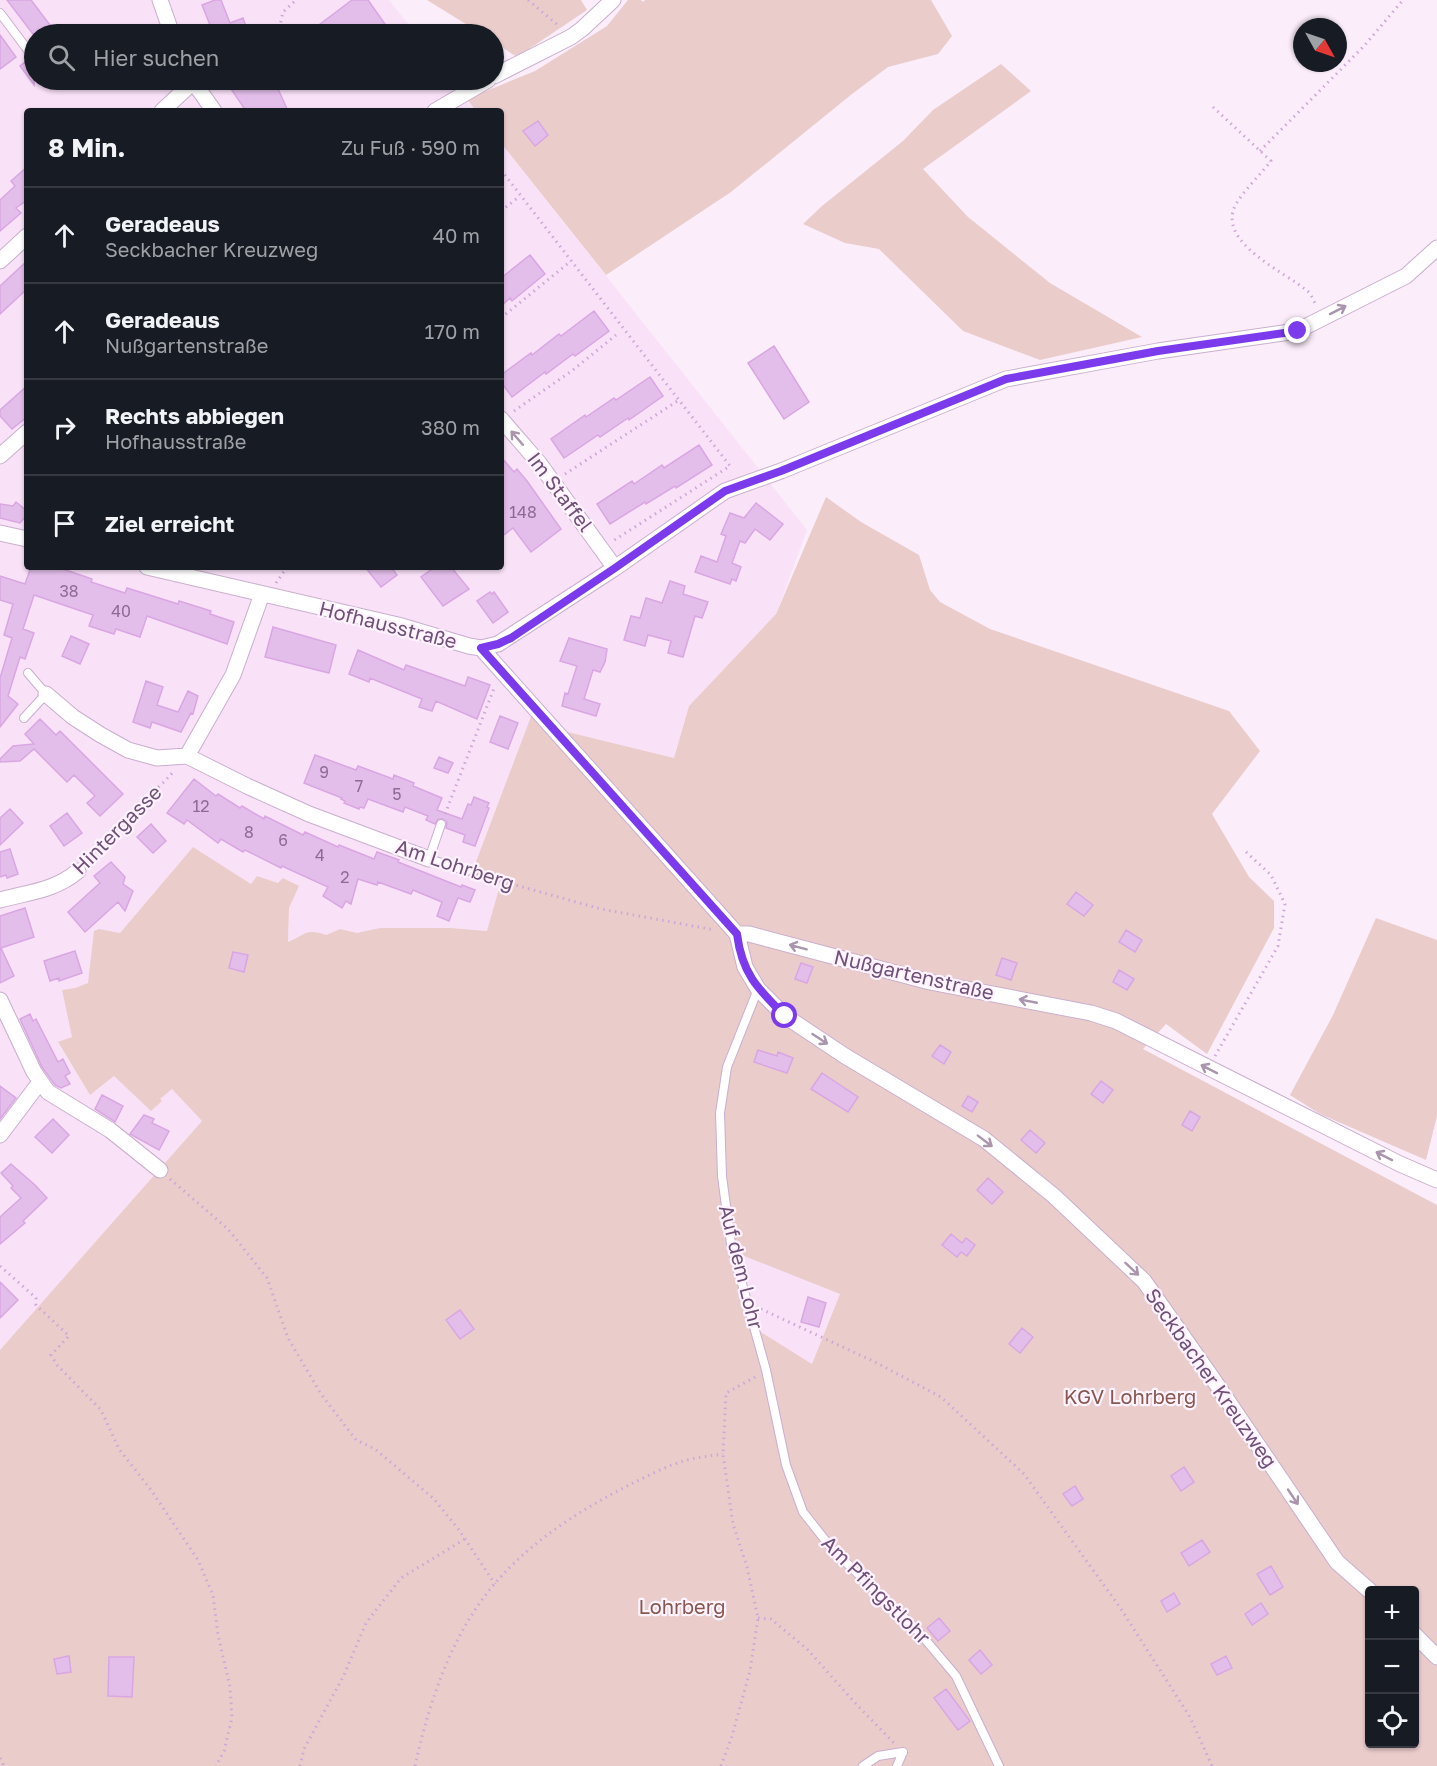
<!DOCTYPE html>
<html lang="de">
<head>
<meta charset="utf-8">
<style>
	:root { --surface:#171b24; --page:#242831; --text:#f1f3f6; --muted:#9ea1a6; --line:#363941 }
	body { margin:0; font-family:"Golos Text",sans-serif; background:var(--page); color:var(--text) }
	.controls { position:absolute; right:18px; bottom:18px; display:grid; overflow:hidden; border-radius:6px; box-shadow:0 2px 4px #0004 }
	.controls button { width:54px; height:54px; display:grid; place-items:center; padding:0; border:0; border-bottom:2px solid var(--line); background:var(--surface); color:var(--text); font:30px sans-serif }
	.compass { position:absolute; left:1293px; top:18px; width:54px; height:54px; border-radius:50%; background:var(--surface); box-shadow:0 2px 4px #0004; rotate:130deg }
	.stop { position:absolute; width:18px; height:18px; margin:-14px; border:4px solid #7c3aed; border-radius:50%; background:#fff }
	.stop.end { background:#7c3aed; border-color:#fff; box-shadow:0 2px 6px #0008 }
	.list { margin:0; padding:0; list-style:none }
	h2 { display:flex; justify-content:space-between; align-items:center; height:78px; margin:0; padding:0 24px; font-size:26px }
	h2 small { font-size:20px; font-weight:400; color:var(--muted) }
	.list li { display:grid; grid-template-columns:39px 1fr auto; gap:18px; align-items:center; box-sizing:border-box; height:96px; padding:0 24px; border-top:2px solid var(--line) }
	.list b { display:block; font-size:22px; white-space:nowrap }
	.list p { margin:0; font-size:20px; white-space:nowrap; color:var(--muted) }
	.list em { font-size:20px; font-style:normal; color:var(--muted) }
	.icon { flex:none; width:33px; height:33px; fill:none; stroke:currentColor; stroke-width:2; stroke-linecap:round; stroke-linejoin:round }
	.map { position:relative; flex:none; width:1437px; height:1766px; overflow:hidden }
	.search { position:absolute; background:var(--surface); box-shadow:0 2px 4px #0004; left:24px; top:24px; width:480px; height:66px; display:flex; align-items:center; gap:15px; box-sizing:border-box; padding:0 21px; border-radius:33px; color:var(--muted); font-size:22px }
	.panel { position:absolute; background:var(--surface); box-shadow:0 2px 4px #0004; left:24px; top:108px; width:480px; height:462px; border-radius:6px }
	.map>svg:first-child { display:block }
	.residential { fill:#f9e1f8 }
	.green { fill:#eacccb; fill-rule:evenodd }
	.building { fill:#e4beea; stroke:#d9a6e3; stroke-width:1.5 }
	.lines { fill:none; stroke-linecap:round; stroke-linejoin:round }
	.lane-casing { stroke:#c9afcd; stroke-width:10 }
	.street-casing { stroke:#c9afcd; stroke-width:17 }
	.path { stroke:#cfa7d7; stroke-width:3; stroke-dasharray:1.5 4.5; stroke-linecap:butt }
	.lane { stroke:#fff; stroke-width:8 }
	.street { stroke:#fff; stroke-width:15 }
	.oneway { stroke:#a995ae }
	.route { stroke:#7c3aed; stroke-width:8 }
	.labels { text-anchor:middle; stroke-width:4.5; stroke-linejoin:round; paint-order:stroke }
	.number-label { font-size:16px; fill:#8d6b94 }
	.street-label { font-size:20px; fill:#704f78; stroke:#fef3fe }
	.park-label { font-size:20px; fill:#89574d; stroke:#fef3fe }
</style>
</head>
<body>
<div class="map">
<svg width="1437" height="1766" viewBox="0 0 1437 1766">
	<rect width="100%" height="100%" fill="#fcedfb"/>
	<path class="residential" d="M0,0H389L416,34H34V80H451L476,111H27V567H501V143L807,530L776,614L689,706L674,758L542,726L471,875L500,885L488,931L451,928L357,933L340,929L326,935L302,934L288,942L289,908L299,886L278,883L257,876L251,884L193,847L120,933L99,929L88,983L75,988L62,990L72,1037L58,1043L90,1095L114,1076L160,1099L172,1088L202,1121L0,1350Z
		M734,1252L840,1294L812,1364L756,1329Z"/>
	<path class="green" d="M427,0H581L587,10L517,57L494,42V34H482Z
		M628,0H641L643,2L645,0H931L952,36L938,54L888,67L852,94L731,192L606,275L501,143V111H476L467,99L535,71L607,26Z
		M1001,64L1031,91L923,169L968,217L1050,283L1142,337L1040,360L963,331L879,249L845,243L803,224L822,206L903,141L933,110Z
		M826,497L861,522L919,555L930,590L940,602L990,629L1229,711L1260,751L1212,814L1249,877L1274,901V928L1207,1054L1166,1024L1143,1049L1437,1205V1766H0V1350L202,1121L172,1089L160,1099L162,1101L151,1111L114,1076L90,1095L58,1042L72,1037L62,990L75,988L88,983L94,931L99,929L120,933L193,847L251,884L257,876L278,883L283,878L299,886L289,908L288,942C305,935 306,928 326,935L340,929L357,933L380,928H451L487,931L500,885L471,875L532,714L543,726L674,758L689,706L776,614ZM734,1252L840,1294L812,1364L756,1329ZM1370,1590H1414V1744H1370Z
		M1376,918L1437,940V1116L1426,1160L1320,1114L1290,1095L1333,1015Z"/>
	<path class="building" d="M7,0H31L53,29L45,34H33Z
		M215,0H221L230,23L243,18L248,32L241,34H204L212,30L202,5Z
		M352,0H368L392,34H307Z
		M0,35L16,57L0,69Z
		M34,55V85L20,66Z
		M225,80H274L288,111H246Z
		M538,121L548,135L535,146L523,131Z
		M27,167V200L16,208L21,213L0,231V200L15,186L11,181Z
		M530,255L545,274L512,301L510,298L501,306V278Z
		M27,261V289L0,314V286Z
		M594,311L609,331L575,356L573,354L546,374L545,372L512,397L501,382V375L531,353L532,355L559,334L561,336Z
		M774,346L809,402L784,419L748,363Z
		M650,377L663,396L629,420L628,418L600,437L598,435L564,458L551,439L585,415L586,417L614,398L616,400Z
		M27,386V417L12,429L0,416V410Z
		M699,445L712,465L676,488L675,486L646,504L645,502L610,524L597,504L632,481L634,484L662,465L664,468Z
		M501,457L514,472L517,469L527,481L561,529L531,552L513,528L501,537Z
		M16,502L27,511V515L20,523L0,518V504L13,506Z
		M756,503L783,524L770,540L755,529L745,543L740,541L732,563L741,567L736,581L732,579L730,584L695,572L701,556L717,562L726,536L721,534L730,513L744,518Z
		M31,567H57L92,579L91,582L125,593L127,588L178,604L179,601L211,611L210,614L234,622L227,644L147,616L140,637L116,629L114,634L89,626L93,615L34,595L23,629L34,633L25,659L20,657L8,696L18,704L0,727V678L12,638L4,635L13,604L0,600V576L25,584Z
		M365,567H391L397,575L381,587Z
		M435,567H451L469,589L443,606L421,577Z
		M670,581L685,586L683,594L708,602L702,618L695,616L683,657L668,653L671,641L648,635L645,646L624,640L631,616L640,618L646,598L662,603Z
		M490,592L492,594L494,592L508,612L493,623L477,601Z
		M273,627L336,645L329,673L265,657Z
		M71,636L89,644L80,664L62,656Z
		M569,638L607,649L605,662L600,672L593,670L584,699L600,704L596,716L562,706L565,693L568,694L577,666L560,661Z
		M358,650L404,670L406,665L465,686L468,677L490,685L477,719L436,701L432,711L419,707L422,699L370,678L369,682L349,674Z
		M146,681L163,687L157,705L178,712L188,691L198,696L193,714L191,713L181,732L152,722L150,728L133,722Z
		M500,716L518,723L508,749L490,742Z
		M40,719L56,735L60,731L123,794L100,816L87,803L95,796L74,775L67,782L34,749L20,761L0,762V759L13,746L34,744L25,734Z
		M315,755L356,770L358,766L393,779L394,775L414,783L413,786L442,798L437,810L462,819L468,804L471,805L474,797L489,803L487,807L489,808L475,846L463,842L465,835L446,828L447,822L443,819H438L435,824L426,820L428,816L405,807L403,812L368,799L364,808L360,807L359,809L344,803L345,801L341,799L342,798L304,783Z
		M439,757L453,763L448,773L434,768Z
		M194,779L216,796L218,794L240,808L242,806L264,819L265,816L303,835L305,832L338,847L339,845L374,859L377,852L399,860L398,862L461,887L462,885L475,890L470,902L458,898L449,921L437,916L442,902L413,890L411,894L378,882L377,885L358,879L351,904L346,901L342,908L323,896L328,887L282,866L281,868L245,850L243,852L221,839L218,843L187,820L184,824L167,813Z
		M10,809L23,823L0,845V818Z
		M67,813L82,833L64,846L50,826Z
		M151,824L166,841L153,853L137,837Z
		M10,849L18,874L7,878L6,875L0,877V852Z
		M111,862L125,877L123,884L133,891L125,911L118,902L85,932L68,912L100,883L94,876Z
		M1076,892L1093,905L1084,916L1067,904Z
		M25,908L34,937L1,948L14,976L0,983V916Z
		M1126,930L1142,940L1135,952L1119,942Z
		M75,951L82,973L59,981V978L50,981L44,961Z
		M233,952L248,955L244,972L229,968Z
		M1002,958L1017,963L1011,980L996,975Z
		M801,963L813,967L807,983L795,979Z
		M1119,970L1134,979L1127,990L1113,982Z
		M30,1014L33,1021L36,1019L58,1062L63,1059L70,1073L65,1076L70,1084L61,1088L55,1085L42,1067L20,1019Z
		M940,1045L951,1052L944,1064L932,1056Z
		M758,1050L777,1056L778,1052L793,1058L787,1073L754,1062Z
		M822,1073L858,1097L848,1112L811,1089Z
		M1101,1081L1113,1090L1103,1103L1091,1094Z
		M0,1086L16,1098L0,1119Z
		M102,1095L123,1106L115,1122L95,1109Z
		M968,1096L978,1102L972,1112L962,1106Z
		M1190,1111L1200,1117L1192,1131L1182,1125Z
		M144,1115L154,1119L152,1123L169,1131L159,1150L130,1134Z
		M53,1119L69,1135L52,1153L35,1137Z
		M1030,1130L1045,1143L1036,1153L1021,1140Z
		M11,1164L35,1185L47,1198L23,1221L25,1223L0,1244V1217L21,1198L11,1188L13,1186L1,1173Z
		M988,1178L1003,1192L992,1204L977,1190Z
		M951,1234L962,1243L966,1238L975,1245L967,1256L961,1252L957,1257L942,1245Z
		M0,1282L18,1300L0,1318Z
		M808,1297L826,1303L819,1327L801,1322Z
		M460,1310L474,1329L460,1339L446,1320Z
		M1022,1328L1033,1337L1020,1353L1009,1344Z
		M1184,1467L1194,1482L1181,1491L1171,1476Z
		M1075,1486L1083,1499L1072,1506L1063,1494Z
		M1202,1540L1210,1552L1189,1566L1181,1553Z
		M1271,1566L1283,1587L1270,1595L1257,1574Z
		M1174,1593L1180,1604L1167,1612L1161,1601Z
		M1261,1603L1268,1614L1252,1625L1245,1614Z
		M939,1618L950,1631L938,1641L927,1628Z
		M980,1650L992,1665L981,1674L969,1660Z
		M69,1656L71,1672L57,1674L54,1659Z
		M1226,1656L1232,1668L1217,1675L1211,1664Z
		M109,1657H134L132,1697L108,1696Z
		M946,1689L970,1721L958,1730L934,1698Z"/>
	<g class="lines">
		<g class="lane-casing">
			<path id="lane" d="M0,13L27,49
				M24,718L46,694L28,673
				M441,824L429,859L467,871
				M758,989L727,1067L720,1113L722,1176L731,1244L766,1370L786,1465L803,1512L833,1550L918,1631L956,1676L999,1766
				M863,1766L878,1756L903,1752
				M897,1766L903,1752"/>
		</g>
		<g class="street-casing">
			<path id="street" d="M160,0L172,34
				M494,76L571,37L582,29L613,0
				M192,80L214,111
				M162,111L193,82
				M435,111L488,80
				M0,261L27,236
				M501,419L539,463L615,568
				M0,456L27,432
				M0,533L27,539
				M147,567L398,625L469,646L481,648L498,644L615,568L725,491L781,471L1006,379L1158,351L1297,331L1406,276L1437,248
				M481,648L737,934
				M46,694L73,717L101,735L128,750L157,758L187,756L247,786L309,814L429,859
				M187,756L233,675L262,594
				M0,900C29,892 54,891 78,871
				M737,934L745,967L758,989L785,1016L845,1056L984,1139L1054,1196L1144,1281L1213,1379L1337,1562L1370,1591
				M737,934H749L930,982L1091,1013L1116,1021L1400,1164L1437,1180
				M0,1000L34,1072L48,1092L110,1130L160,1170
				M0,1135L40,1082
				M1414,1634L1437,1657"/>
		</g>
		<path class="path" d="M528,0L559,26
			M278,34L283,12L296,0
			M1213,107L1271,161C1260,175 1245,189 1236,204C1215,242 1285,272 1306,290C1311,293 1313,300 1316,305
			M1260,151L1364,46L1403,0
			M501,170L730,466L613,541
			M501,211L520,196
			M501,318L571,261
			M514,411L573,370L616,335
			M565,474L679,400
			M276,583L287,567
			M445,814L495,686
			M87,860L137,806L165,781L174,771
			M476,874L601,909L715,930
			M1215,1056L1278,946L1285,904L1271,875L1244,850
			M170,1179L228,1229L267,1278L288,1338L321,1394L356,1440L375,1449L434,1499L459,1530L495,1584
			M0,1266L36,1298V1305L69,1336L51,1355L57,1365L101,1410L119,1449L151,1490L198,1560L213,1595L218,1635L230,1687L232,1718L224,1751L216,1766
			M761,1309L875,1362L941,1397L1024,1474L1121,1609L1190,1717L1212,1766
			M758,1618L771,1619L808,1650L856,1704L894,1743
			M0,1758L4,1766
			M300,1766L304,1749L344,1675L366,1623L401,1578L465,1539
			M415,1766C427,1712 444,1657 475,1610C513,1552 572,1514 633,1483C650,1475 668,1465 687,1460C699,1457 711,1456 723,1454
			M721,1766L732,1736L750,1671L758,1618L747,1567L733,1524L723,1454L726,1393L757,1376"/>
		<use href="#lane" class="lane"/>
		<use href="#street" class="street"/>
	</g>
	<defs><path id="oneway-shaft" d="M-6 0H5M1.5-3L5.5 0L1.5 3" fill="none" stroke-width="1.6" stroke-linecap="round" stroke-linejoin="round" transform="scale(1.5)"/></defs>
	<g class="oneway">
		<use href="#oneway-shaft" transform="translate(1338 310) rotate(-27)"/>
		<use href="#oneway-shaft" transform="translate(517 438) rotate(-131)"/>
		<use href="#oneway-shaft" transform="translate(798 947) rotate(-165)"/>
		<use href="#oneway-shaft" transform="translate(1028 1001) rotate(-169)"/>
		<use href="#oneway-shaft" transform="translate(820 1039) rotate(33)"/>
		<use href="#oneway-shaft" transform="translate(1209 1069) rotate(-153)"/>
		<use href="#oneway-shaft" transform="translate(985 1141) rotate(37)"/>
		<use href="#oneway-shaft" transform="translate(1384 1156) rotate(-153)"/>
		<use href="#oneway-shaft" transform="translate(1132 1269) rotate(43)"/>
		<use href="#oneway-shaft" transform="translate(1293 1497) rotate(56)"/>
	</g>
	<g class="lines">
		<path class="route" d="M785,1016C758,989 742,974 737,934L481,648L498,644L511,638L615,568L725,491L781,471L1006,379L1158,351L1298,331"/>
	</g>
	<g class="labels">
		<g class="number-label">
			<text x="523" y="518">148</text>
			<text x="69" y="597">38</text>
			<text x="121" y="617">40</text>
			<text x="324" y="778">9</text>
			<text x="359" y="792">7</text>
			<text x="397" y="800">5</text>
			<text x="201" y="812">12</text>
			<text x="249" y="838">8</text>
			<text x="283" y="846">6</text>
			<text x="320" y="861">4</text>
			<text x="345" y="883">2</text>
		</g>
		<g class="street-label">
			<text transform="translate(560 492) rotate(53)" y="7">Im Staffel</text>
			<text transform="translate(388 625) rotate(14)" y="7">Hofhausstraße</text>
			<text transform="translate(117 830) rotate(-45)" y="7">Hintergasse</text>
			<text transform="translate(455 865) rotate(18)" y="7">Am Lohrberg</text>
			<text transform="translate(914 975) rotate(13)" y="7">Nußgartenstraße</text>
			<text transform="translate(741 1267) rotate(76)" y="7">Auf dem Lohr</text>
			<text transform="translate(1211 1378) rotate(55)" y="7">Seckbacher Kreuzweg</text>
			<text transform="translate(876 1590) rotate(45)" y="7">Am Pfingstlohr</text>
		</g>
		<g class="park-label">
			<text x="1130" y="1404">KGV Lohrberg</text>
			<text x="682" y="1614">Lohrberg</text>
		</g>
	</g>
</svg>
<div class="controls">
<button>+</button>
<button>−</button>
<button><svg class="icon" aria-label="locate" viewBox="0 0 24 24"><circle cx="12" cy="12" r="6"/><path d="M12 2v4M12 18v4M2 12h4M18 12h4"/></svg></button>
</div>
<svg class="compass" viewBox="-18 -18 36 36"><path d="M0-13l5 13h-10z" fill="#e53935"/><path d="M0 13l5-13h-10z" fill="#9ea1a6"/></svg>
<div class="stop" style="left:785px;top:1016px"></div>
<div class="stop end" style="left:1298px;top:331px"></div>
<div class="search"><svg class="icon" aria-label="search" viewBox="0 0 24 24"><circle cx="10" cy="10" r="6"/><path d="M15 15l6 6"/></svg>Hier suchen</div>
<section class="panel">
<h2>8 Min.<small>Zu Fuß · 590 m</small></h2>
<ul class="list">
<li><svg class="icon" aria-label="ahead" viewBox="0 0 24 24"><path d="M12 20V5M6 11l6-6 6 6"/></svg><div><b>Geradeaus</b><p>Seckbacher Kreuzweg</p></div><em>40 m</em></li>
<li><svg class="icon" aria-label="ahead" viewBox="0 0 24 24"><path d="M12 20V5M6 11l6-6 6 6"/></svg><div><b>Geradeaus</b><p>Nußgartenstraße</p></div><em>170 m</em></li>
<li><svg class="icon" aria-label="right" viewBox="0 0 24 24"><path d="M7 20v-9h11M14 6l5 5-5 5"/></svg><div><b>Rechts abbiegen</b><p>Hofhausstraße</p></div><em>380 m</em></li>
<li><svg class="icon" aria-label="arrive" viewBox="0 0 24 24"><path d="M6 21V4h12l-3 4 3 4H6"/></svg><div><b>Ziel erreicht</b></div></li>
</ul>
</section>
</div>
</body>
</html>
